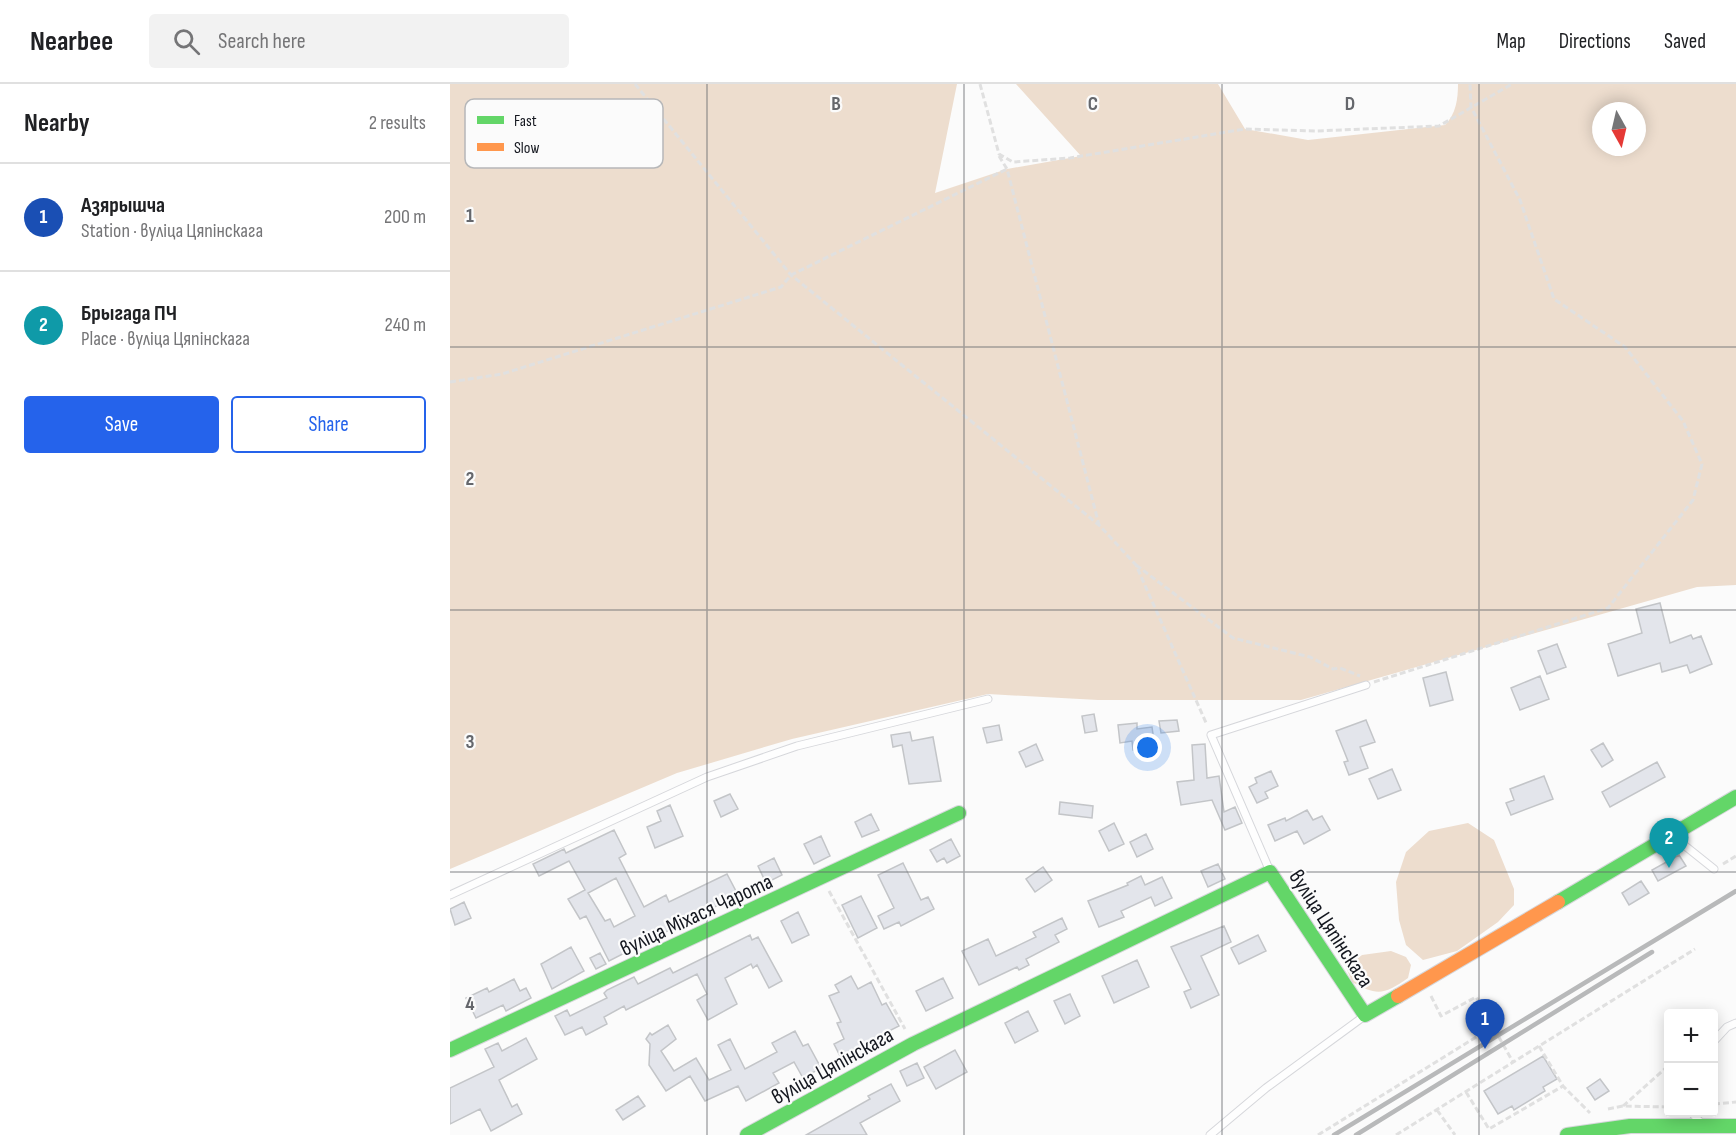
<!DOCTYPE html>
<html lang="en">
<head>
<meta charset="utf-8">
<style>
	:root { --surface:#fff; --page:#f2f2f2; --text:#202124; --muted:#757577; --line:#e0e0e0; --accent:#2563eb }
	body { margin:0; font-family:"Sofia Sans Condensed",sans-serif; background:var(--page); color:var(--text) }
	.controls { position:absolute; right:18px; bottom:18px; display:grid; overflow:hidden; border-radius:6px; box-shadow:0 3px 15px #0003 }
	.controls button { width:54px; height:54px; display:grid; place-items:center; padding:0; border:0; border-bottom:2px solid var(--line); background:var(--surface); color:var(--text); font:30px sans-serif }
	.compass { position:absolute; left:1142px; top:18px; width:54px; height:54px; border-radius:50%; background:var(--surface); box-shadow:0 3px 15px #0003; rotate:172deg }
	.you { position:absolute; left:698px; top:664px; width:21px; height:21px; margin:-15px; border:4px solid #fff; border-radius:50%; background:#1a73e8; box-shadow:0 0 0 9px #1a73e833 }
	.badge { display:grid; place-items:center; width:39px; height:39px; border-radius:50%; background:var(--accent); color:#fff; font-size:20px; font-weight:700 }
	.pin { position:absolute; translate:-50% -50px; filter:drop-shadow(0 2px 3px #0008) }
	.pin::after { content:''; position:absolute; top:32px; width:21px; height:18px; background:inherit; clip-path:polygon(0 0,100% 0,50% 100%) }
	.list { margin:0; padding:0; list-style:none }
	h2 { display:flex; justify-content:space-between; align-items:center; height:78px; margin:0; padding:0 24px; font-size:26px }
	h2 small { font-size:20px; font-weight:400; color:var(--muted) }
	.list li { display:grid; grid-template-columns:39px 1fr auto; gap:18px; align-items:center; box-sizing:border-box; height:108px; padding:0 24px; border-top:2px solid var(--line) }
	.list b { display:block; font-size:22px; white-space:nowrap }
	.list p { margin:0; font-size:20px; white-space:nowrap; color:var(--muted) }
	.list em { font-size:20px; font-style:normal; color:var(--muted) }
	.actions { display:flex; gap:12px; padding:18px 24px }
	.actions a { flex:1; padding:14px 0; border:2px solid var(--accent); border-radius:6px; text-align:center; font-size:21px; color:var(--accent) }
	.actions .main { background:var(--accent); color:#fff }
	.icon { flex:none; width:33px; height:33px; fill:none; stroke:currentColor; stroke-width:2; stroke-linecap:round; stroke-linejoin:round }
	.map { position:relative; flex:none; width:1286px; height:1051px; overflow:hidden }
	header { display:flex; align-items:center; gap:36px; box-sizing:border-box; height:84px; padding:0 30px; background:var(--surface); border-bottom:2px solid var(--line) }
	header strong { font-size:28px }
	nav { display:flex; gap:33px; margin-inline-start:auto; font-size:21px }
	.search { width:420px; height:54px; background:var(--page); display:flex; align-items:center; gap:15px; box-sizing:border-box; padding:0 21px; border-radius:6px; color:var(--muted); font-size:22px }
	main { display:flex }
	aside { flex:1; background:var(--surface) }
	.map>svg:first-child { display:block }
	.green { fill:#edddce; fill-rule:evenodd }
	.building { fill:#e3e5eb; stroke:#c3c5c8; stroke-width:1.5; fill-rule:evenodd }
	.lines { fill:none; stroke-linecap:round; stroke-linejoin:round }
	.lane-casing { stroke:#d6d7db; stroke-width:9 }
	.fast-casing { stroke:#d6d7db; stroke-width:16 }
	.slow-casing { stroke:#d6d7db; stroke-width:16 }
	.path { stroke:#e0e0e0; stroke-width:3; stroke-dasharray:6 3; stroke-linecap:butt }
	.lane { stroke:#fefefe; stroke-width:7 }
	.fast { stroke:#63d668; stroke-width:14 }
	.slow { stroke:#ff974d; stroke-width:14 }
	.rail { stroke:#b8b9ba; stroke-width:4.5 }
	.grid { fill:none; stroke:#65676c; stroke-width:1.5; stroke-opacity:0.55 }
	.labels { text-anchor:middle; stroke-width:4.5; stroke-linejoin:round; paint-order:stroke }
	.street-label { font-size:22px; fill:#14171f; stroke:#fbfbfb }
	.key { fill:#fbfbfb; stroke:#b6b7b9; stroke-width:1.5 }
	.key-label { font-size:16px; fill:#14171f }
	.grid-label { font-size:20px; text-anchor:middle; font-weight:bold; fill:#65676c; stroke:#fbfbfb; stroke-width:4.5; stroke-linejoin:round; paint-order:stroke }
</style>
</head>
<body>
<header>
<strong>Nearbee</strong>
<div class="search"><svg class="icon" aria-label="search" viewBox="0 0 24 24"><circle cx="10" cy="10" r="6"/><path d="M15 15l6 6"/></svg>Search here</div>
<nav><a>Map</a><a>Directions</a><a>Saved</a></nav>
</header>
<main>
<aside>
<h2>Nearby<small>2 results</small></h2>
<ul class="list">
<li><span class="badge" style="background:#1a4fb4">1</span><div><b>Азярышча</b><p>Station · вуліца Цяпінскага</p></div><em>200 m</em></li>
<li><span class="badge" style="background:#0f9aa8">2</span><div><b>Брыгада ПЧ</b><p>Place · вуліца Цяпінскага</p></div><em>240 m</em></li>
</ul>
<div class="actions"><a class="main">Save</a><a>Share</a></div>
</aside>
<div class="map">
<svg width="1286" height="1051" viewBox="0 0 1286 1051">
	<rect width="100%" height="100%" fill="#fbfbfb"/>
	<path class="green" d="M0,0H507L485,109L557,85L631,72L566,0H768L795,45L858,56L995,41C1006,30 1008,15 1008,0H1286V501L1247,503L851,616H648L538,610L342,655L227,689L0,785ZM1151,27H1187V63H1151Z
		M1018,739L1044,756L1064,805V821L1048,838L1007,867L973,876L956,861L949,836L946,798L956,768L979,747Z
		M941,867L956,873L961,881L958,894C934,911 927,912 902,898L896,883L912,871Z"/>
	<path class="building" d="M1210,519L1220,559L1241,551L1243,555L1251,552L1262,580L1240,589L1237,581L1212,588L1210,579L1168,592L1158,560L1192,549L1186,525Z
		M1107,560L1116,583L1097,590L1088,567Z
		M996,588L1003,616L980,622L973,594Z
		M1090,592L1099,615L1070,626L1061,604Z
		M644,630L647,647L635,649L632,632Z
		M727,636L729,647L711,649L709,637Z
		M916,636L925,658L910,663L918,684L899,691L894,678L898,677L886,647Z
		M687,639V645L702,643L705,664L683,666L682,657L670,659L668,641Z
		M549,641L552,656L537,659L533,644Z
		M460,648L462,657L483,653L491,697L459,700L452,661L443,663L441,651Z
		M1153,659L1163,676L1152,683L1141,666Z
		M586,660L593,676L576,683L569,668Z
		M755,660L757,694L769,692L774,728L785,723L792,739L775,746L762,716L731,721L727,698L744,696L742,661Z
		M1207,678L1215,693L1160,723L1152,708Z
		M942,685L951,706L928,715L919,695Z
		M821,687L828,702L815,708L818,714L807,719L799,703L807,699L805,694Z
		M1094,692L1103,715L1061,731L1056,719L1064,716L1060,705Z
		M280,710L288,725L271,733L264,717Z
		M610,718L643,722L642,734L609,730Z
		M220,721L233,752L205,764L197,743L211,737L207,727Z
		M857,726L863,736L872,732L880,746L854,760L847,747L825,757L818,741L835,734L836,737Z
		M421,730L429,746L412,753L405,738Z
		M664,739L674,760L659,767L649,747Z
		M164,746L176,770L169,774L194,823L216,811L219,818L277,790L288,811L159,877L136,832L130,835L118,815L135,806L119,777L89,792L83,780L114,765L116,769ZM166,794L185,832L164,843L160,835L155,837L138,809Z
		M696,750L703,765L687,773L680,758Z
		M371,752L380,772L364,780L354,760Z
		M501,755L510,772L497,779L494,774L487,778L480,766Z
		M1229,771L1236,782L1208,797L1202,786Z
		M324,774L332,791L316,799L308,782Z
		M453,779L471,816L478,813L484,825L451,842L449,838L434,845L428,832L444,824L428,791Z
		M768,780L775,795L758,803L751,787Z
		M593,783L602,796L585,808L576,795Z
		M691,792L695,801L712,793L722,814L705,822L701,813L671,827L674,833L649,843L638,817L678,801L677,799Z
		M1191,797L1199,809L1179,821L1172,809Z
		M411,812L427,844L408,854L392,821Z
		M14,818L21,834L5,841L0,825Z
		M348,828L359,851L342,859L331,837Z
		M612,834L617,845L605,851L609,858L576,875L579,881L569,886L567,883L529,901L512,867L538,855L546,872L586,853L583,848Z
		M774,842L781,858L751,872L769,911L741,924L734,908L741,905L721,863Z
		M300,851L302,856L308,853L332,897L319,904L307,881L303,884L301,880L275,894L287,920L258,936L247,916L257,910L247,890L176,926L174,922L154,933L157,940L136,951L132,943L115,951L105,932L117,926L120,932L157,914L154,909L157,906L184,893L188,900L220,884L223,889Z
		M808,851L816,867L789,880L781,864Z
		M121,863L134,887L102,905L91,880Z
		M150,869L156,880L146,885L140,874Z
		M687,876L699,903L664,919L652,892Z
		M401,892L408,905L421,898L432,921L436,919L449,942L390,972L384,960L394,955L387,939L391,938L379,912L389,908L385,901Z
		M493,894L503,914L476,927L466,907Z
		M64,895L70,907L76,904L81,914L56,927L53,921L26,934L16,914L37,904L39,908Z
		M620,910L630,932L615,940L604,917Z
		M578,927L588,947L565,959L555,939Z
		M218,941L226,955L211,967L224,987L246,974L259,996L281,986L268,961L280,955L295,985L327,968L322,959L345,947L353,962L358,960L371,984L353,994L344,978L323,989L329,999L296,1017L288,1002L255,1017L240,992L216,1007L199,981L200,960L196,955L200,949L202,951Z
		M76,954L87,975L49,996L62,1023L67,1020L72,1030L41,1047L30,1025L0,1040V1004L44,983L35,965L48,959L52,967Z
		M505,966L517,988L486,1005L474,983Z
		M1093,972L1107,995L1093,1003L1095,1007L1064,1026L1062,1022L1048,1030L1034,1007Z
		M467,979L474,994L457,1002L450,987Z
		M1150,995L1159,1007L1145,1016L1137,1004Z
		M441,1000L450,1017L410,1039L417,1051H356L420,1015L418,1012Z
		M188,1012L195,1022L173,1036L166,1026Z"/>
	<g class="lines">
		<g class="lane-casing">
			<path id="lane" d="M1224,753L1264,785
				M819,785L761,651L916,601
				M0,811L257,693L347,662L538,615
				M1264,957L1277,943L1286,939
				M1241,1028L1252,1040
				M760,1051L816,1004L913,933"/>
		</g>
		<g class="fast-casing">
			<path id="fast" d="M1108,818L1286,713
				M0,966L509,729
				M297,1051L463,960L820,788L915,931L948,912
				M1117,1051L1180,1042H1286"/>
		</g>
		<g class="slow-casing">
			<path id="slow" d="M948,912L1108,818"/>
		</g>
		<path class="path" d="M185,0L341,191L649,441L686,481L757,641
			M530,0L549,70L563,78L620,74L795,45L866,47L989,42L1062,0
			M549,72L557,85L649,441
			M0,298L52,290L331,203L341,191L557,85
			M686,481L783,554L860,573L883,585L890,584L910,592
			M924,598L1158,524L1243,416L1252,380L1233,337L1175,263L1104,215L1070,116L1021,23L1020,0
			M1273,780L1286,772
			M379,807L455,945
			M981,912L991,932L1026,913L1063,978
			M1089,962L1113,1002L1140,1029
			M1016,1008L1039,1045L1113,1002
			M1264,1020L1286,1018
			M1173,1022L1218,982
			M1158,1025L1173,1022L1218,1023
			M987,1026L1005,1051
			M868,1051L1044,942
			M946,1051L1245,865"/>
		<use href="#lane" class="lane"/>
		<use href="#fast" class="fast"/>
		<use href="#slow" class="slow"/>
		<path class="rail" d="M884,1051L1286,807
			M906,1051L1202,868"/>
	</g>
	<path class="grid" d="M257,0V1051M514,0V1051M772,0V1051M1029,0V1051M0,263H1286M0,526H1286M0,788H1286"/>
	<g class="labels">
		<g class="street-label">
			<text transform="translate(246 830) rotate(-25)" y="8">вуліца Міхася Чарота</text>
			<text transform="translate(882 844) rotate(57)" y="8">вуліца Цяпінскага</text>
			<text transform="translate(382 981) rotate(-29)" y="8">вуліца Цяпінскага</text>
		</g>
	</g>
	<rect x="15" y="15" width="198" height="69" rx="9" class="key"/>
	<rect x="27" y="32" width="27" height="8" fill="#63d668"/>
	<rect x="27" y="59" width="27" height="8" fill="#ff974d"/>
	<g class="key-label">
		<text x="64" y="42">Fast</text>
		<text x="64" y="69">Slow</text>
	</g>
	<g class="grid-label">
		<text x="386" y="26">B</text>
		<text x="643" y="26">C</text>
		<text x="900" y="26">D</text>
		<text x="20" y="138">1</text>
		<text x="20" y="401">2</text>
		<text x="20" y="664">3</text>
		<text x="20" y="926">4</text>
	</g>
</svg>
<div class="controls">
<button>+</button>
<button>−</button>
</div>
<svg class="compass" viewBox="-18 -18 36 36"><path d="M0-13l5 13h-10z" fill="#e53935"/><path d="M0 13l5-13h-10z" fill="#757577"/></svg>
<div class="you"></div>
<div class="pin badge" style="left:1035px;top:965px;background:#1a4fb4">1</div>
<div class="pin badge" style="left:1219px;top:784px;background:#0f9aa8">2</div>
</div>
</main>
</body>
</html>
